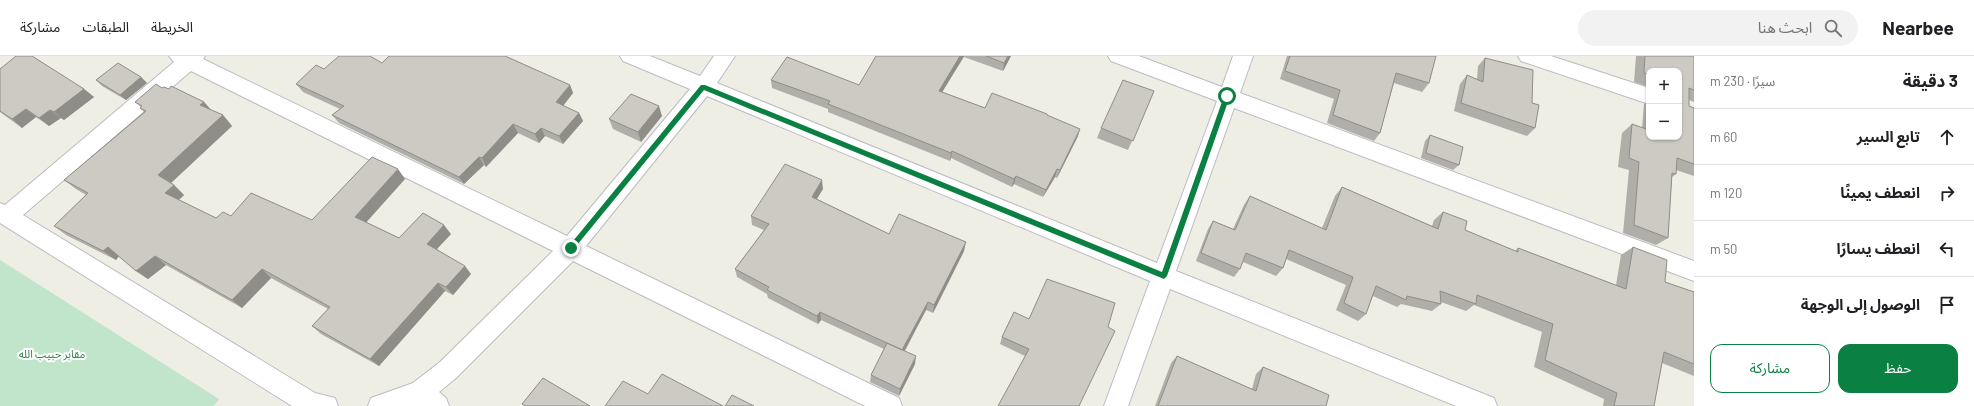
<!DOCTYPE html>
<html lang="ar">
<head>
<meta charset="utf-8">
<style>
	:root { --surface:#fff; --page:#f2f2f2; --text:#202124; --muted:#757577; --line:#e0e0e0; --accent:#0b8043 }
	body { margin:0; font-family:Barlow,"Noto Sans Arabic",sans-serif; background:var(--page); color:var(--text); direction:rtl }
	.controls { position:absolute; right:12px; top:12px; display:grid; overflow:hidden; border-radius:8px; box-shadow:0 1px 3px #0004 }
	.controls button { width:36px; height:36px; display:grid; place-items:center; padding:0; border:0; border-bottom:1px solid var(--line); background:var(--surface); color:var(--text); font:20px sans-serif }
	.stop { position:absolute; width:12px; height:12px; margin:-9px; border:3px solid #0b8043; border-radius:50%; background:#fff }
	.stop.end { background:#0b8043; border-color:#fff; box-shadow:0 1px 4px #0008 }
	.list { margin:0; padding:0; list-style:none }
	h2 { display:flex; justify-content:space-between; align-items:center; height:52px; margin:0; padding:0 16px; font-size:17px }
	h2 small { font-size:13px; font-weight:400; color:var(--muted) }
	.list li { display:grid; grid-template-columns:26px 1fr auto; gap:12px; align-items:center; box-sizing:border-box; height:56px; padding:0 16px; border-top:1px solid var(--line) }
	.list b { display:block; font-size:15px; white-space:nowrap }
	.list em { font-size:13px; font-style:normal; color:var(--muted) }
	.actions { display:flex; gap:8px; padding:12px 16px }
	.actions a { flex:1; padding:9px 0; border:1px solid var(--accent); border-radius:12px; text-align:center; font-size:14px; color:var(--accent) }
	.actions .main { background:var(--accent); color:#fff }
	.icon { flex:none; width:22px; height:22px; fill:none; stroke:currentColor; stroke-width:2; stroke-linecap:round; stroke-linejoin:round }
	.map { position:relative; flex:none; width:1694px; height:350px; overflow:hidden; direction:ltr }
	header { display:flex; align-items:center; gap:24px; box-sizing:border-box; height:56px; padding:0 20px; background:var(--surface); border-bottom:1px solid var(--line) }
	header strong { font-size:19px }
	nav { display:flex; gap:22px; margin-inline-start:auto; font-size:14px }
	.search { width:280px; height:36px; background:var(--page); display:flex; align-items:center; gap:10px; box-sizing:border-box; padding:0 14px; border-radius:22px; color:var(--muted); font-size:15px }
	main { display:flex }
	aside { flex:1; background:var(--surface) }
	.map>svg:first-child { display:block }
	.green { fill:#c1e5ca }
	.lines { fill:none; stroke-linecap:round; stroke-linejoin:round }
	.street-casing { stroke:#bbbcc2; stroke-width:2 }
	.street { fill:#fff; fill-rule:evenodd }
	.wall { fill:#afaea8 }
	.shaded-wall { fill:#8f8d88 }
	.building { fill:#cccac3; stroke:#8f8d88 }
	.route { fill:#0b8043 }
	.labels { text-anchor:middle; stroke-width:4; stroke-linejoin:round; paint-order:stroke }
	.park-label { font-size:11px; fill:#37804c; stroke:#fff }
</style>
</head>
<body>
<header>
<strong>Nearbee</strong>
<div class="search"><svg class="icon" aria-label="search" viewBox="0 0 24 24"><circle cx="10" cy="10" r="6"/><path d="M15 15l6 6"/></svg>ابحث هنا</div>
<nav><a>الخريطة</a><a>الطبقات</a><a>مشاركة</a></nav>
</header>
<main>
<aside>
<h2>3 دقيقة<small>سيرًا · 230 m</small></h2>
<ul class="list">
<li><svg class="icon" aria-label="ahead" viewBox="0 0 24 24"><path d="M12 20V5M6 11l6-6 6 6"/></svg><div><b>تابع السير</b></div><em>60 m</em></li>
<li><svg class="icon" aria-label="right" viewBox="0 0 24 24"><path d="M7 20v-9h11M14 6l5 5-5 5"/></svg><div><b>انعطف يمينًا</b></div><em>120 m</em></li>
<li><svg class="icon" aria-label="left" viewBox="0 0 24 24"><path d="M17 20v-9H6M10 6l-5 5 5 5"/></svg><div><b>انعطف يسارًا</b></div><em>50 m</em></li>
<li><svg class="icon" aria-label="arrive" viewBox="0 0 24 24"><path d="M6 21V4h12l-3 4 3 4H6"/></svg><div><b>الوصول إلى الوجهة</b></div></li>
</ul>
<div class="actions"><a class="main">حفظ</a><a>مشاركة</a></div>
</aside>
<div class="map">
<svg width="1694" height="350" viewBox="0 0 1694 350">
	<rect width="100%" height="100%" fill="#eeeee4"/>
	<path class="green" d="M0,204L219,343L214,350H0Z"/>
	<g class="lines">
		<g class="street-casing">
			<path id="street" d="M169,0H205L203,3L567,180L690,33L623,5L620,0H650L700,20L714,0H735L717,27L1157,207L1217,45L1111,5L1108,0H1139L1222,31L1233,0H1253L1240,37L1694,205V225L1234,52L1176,215L1494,342L1497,350H1456L1170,233L1128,350H1104L1150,225L707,40L586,190L899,342L902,350H865L573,205L456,322L439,336L446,342L449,350H368L371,342L413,327L440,306L553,195L191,15L23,159L315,337L335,342L338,350H292L0,167V147L5,149L174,6Z
				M1518,0H1551L1649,32V48L1521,5Z"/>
		</g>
		<use href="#street" class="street"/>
	</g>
	<path class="wall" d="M876,0H1011L1003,15L964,1L942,36L985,52L1047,59L1078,80L1057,122L1055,121L1043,141L1014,128L1012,131L951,102L950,105L828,56V53L772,32L771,24L859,29Z
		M1287,0H1436L1429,27L1422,36L1394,27L1380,77L1374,85L1327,67L1334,43L1280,23Z
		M1636,0H1694V46L1689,44V50L1694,52V120L1676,114V118L1672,121L1668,182L1656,189L1623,177L1629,114L1618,111L1622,77L1632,68L1642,72L1644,48L1649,44V81L1679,15H1649V31L1634,26Z
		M1485,2L1532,47L1535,72L1527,80L1454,55L1460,28L1467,19L1477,23L1478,10Z
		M382,7L570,29L573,37L563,50L579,57L583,65L563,88L545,80L539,87L518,77L486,111L484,109L464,128L339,67L332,59L340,53L303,36L296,28L324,13Z
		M0,13L84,33L94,41L64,64L61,62L49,70L36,61L22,72L0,56Z
		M141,21L147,27L126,44L102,30L96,24Z
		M162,32L204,46L211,54L223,59L232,70L170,127L174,129L184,139L179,144L216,162L231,160L312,164L405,123L366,166L399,182L451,178L437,193L471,218L453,239L445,235L379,310L321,278L312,270L328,253L271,222L242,252L166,209L148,223L136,215L119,200L116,204L66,179L54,170L86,139L76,133L64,124L144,56L140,52L141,51L135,46Z
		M1154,35L1128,94L1097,82L1101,72Z
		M662,60L641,86L613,73L609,63Z
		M1430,79L1459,109L1453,114L1421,102L1425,85Z
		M1342,131L1432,170L1434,164L1443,156L1465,174L1515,195L1518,192L1616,229L1621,199L1633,191L1665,226L1694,236V320L1662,307L1654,350H1603L1604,343L1534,311L1542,276L1474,249L1466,255L1441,246V248L1432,255L1401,248L1397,251L1373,240L1366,258L1358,265L1336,254L1346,229L1286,203L1283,212L1276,220L1243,206L1240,213L1234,221L1196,205L1208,173L1213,165L1233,173L1244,149L1250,140L1322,172L1335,140Z
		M823,133L817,143L889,178L964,195L933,257L926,254L905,295L915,308L899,340L870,326L871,319L884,293L821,264L818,268L768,242L767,238L737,221L735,213L764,174L752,169L751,160Z
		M1014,256L1079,350L1025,300L1000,288L1002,281Z
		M1177,300L1252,333L1256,318L1263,311L1326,350H1155L1171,307Z"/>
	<path class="shaded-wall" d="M960,0H964L938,43L939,35Z
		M1008,0H1011L1003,15L1004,7Z
		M141,21L147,27L126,44L120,39Z
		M570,29L573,37L559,55L556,46Z
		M84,33L94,41L64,64L54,56Z
		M204,46L213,56L200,49Z
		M659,50L662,60L641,86L638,76Z
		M26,53L36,61L22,72L12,63Z
		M50,54L61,62L49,70L39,62Z
		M579,57L583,65L563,88L559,80Z
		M223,59L232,70L169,129L158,119Z
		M513,68L518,77L486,111L482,102Z
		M541,72L545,80L539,87L535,78Z
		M1080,73L1078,80L1057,122L1060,114Z
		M952,95L951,102L950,105L951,97Z
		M479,101L484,109L464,128L459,121Z
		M398,113L405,123L363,170L355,161Z
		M1057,113L1055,121L1043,141L1046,134Z
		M1016,120L1014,128L1012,131L1014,123Z
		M822,124L823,133L812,150V141Z
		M174,129L184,139L176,146L165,137Z
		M444,169L451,178L434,196L427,188Z
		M966,186L964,195L933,257L934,249Z
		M108,191L120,199L116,204L103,195Z
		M155,200L166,209L148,223L136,215Z
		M465,210L471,218L453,239L446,231Z
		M262,213L271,222L242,252L232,244Z
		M438,227L445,235L379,310L370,303Z
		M928,246L926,254L901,301L902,294Z
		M820,256L821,264L818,268L817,260Z
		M916,300L915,308L899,340L900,333Z"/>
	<path class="building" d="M16,0H32L84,33L54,56L50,54L39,62L26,53L12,63L0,55V13Z
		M339,0H370L382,7L389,0H505L570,29L556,46L579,57L559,80L541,72L535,78L513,68L482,102L479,101L459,121L332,59L344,50L296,28L316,9L324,13Z
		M876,0H960L939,35L985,52L992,37L1047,58V59L1080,73L1060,114L1057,113L1046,134L1016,120L1014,123L952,95L951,97L828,48L830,45L771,24L787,1L859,29Z
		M986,0H1008L1004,7Z
		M1290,0H1436L1429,27L1396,17L1380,77L1333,59L1340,34L1285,15Z
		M1645,0H1694V34L1689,32V50L1694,52V108L1677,102L1676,118L1672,117L1668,182L1634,169L1639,106L1629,102L1632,68L1649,74V81H1679V15H1649V18L1644,17Z
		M1485,2L1533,14L1532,47L1539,49L1535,72L1461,47L1467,19L1483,26Z
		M118,7L141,21L120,39L96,24Z
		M1123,24L1154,35L1133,85L1101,72Z
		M156,28L162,32L164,31L169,33L171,30L204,46L200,49L223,59L158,119L174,129L165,137L216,162L223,156L231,160L251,137L312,164L372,101L398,113L355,161L399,182L423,157L444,169L427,188L465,210L446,231L438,227L370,303L312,270L330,251L262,213L232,244L155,200L136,215L108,191L103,195L54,170L88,137L64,124L146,55L140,52L142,50L135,46Z
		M631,38L659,50L638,76L609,63Z
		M1430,79L1463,91L1459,109L1426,97Z
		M785,108L822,124L812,141L889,178L899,158L966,186L934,249L928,246L902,294L820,256L817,260L767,234L769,231L735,213L769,168L751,160Z
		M1342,131L1438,173L1443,156L1467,165L1465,174L1518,196V192L1626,233L1633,191L1667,204L1665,226L1694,236V308L1664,296L1654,350H1614L1617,337L1545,304L1553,268L1477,239L1476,248L1440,235L1441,248L1407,240L1406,244L1376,230L1366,258L1344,247L1353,221L1289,194L1283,212L1246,197L1240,213L1201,197L1213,165L1235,174L1250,140L1326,174Z
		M1047,223L1115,247L1108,271L1115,275L1079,350H998L1029,293L1002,281L1014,256L1029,263Z
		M887,287L916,300L900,333L871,319Z
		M1177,300L1256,335L1263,311L1329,339L1326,350H1158Z
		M662,318L723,350H605L623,325L648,338Z
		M543,322L590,350H526L522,348Z
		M732,339L754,350H725Z"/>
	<path class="route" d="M701,29H705L1162,216L1224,40L1227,37L1230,40L1167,220L1164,223L704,34L573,194H569V190Z"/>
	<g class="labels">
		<g class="park-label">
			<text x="52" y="302">مقابر حبيب الله</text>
		</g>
	</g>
</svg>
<div class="controls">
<button>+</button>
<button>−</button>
</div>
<div class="stop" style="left:1227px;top:40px"></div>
<div class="stop end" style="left:571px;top:192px"></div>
</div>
</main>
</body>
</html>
